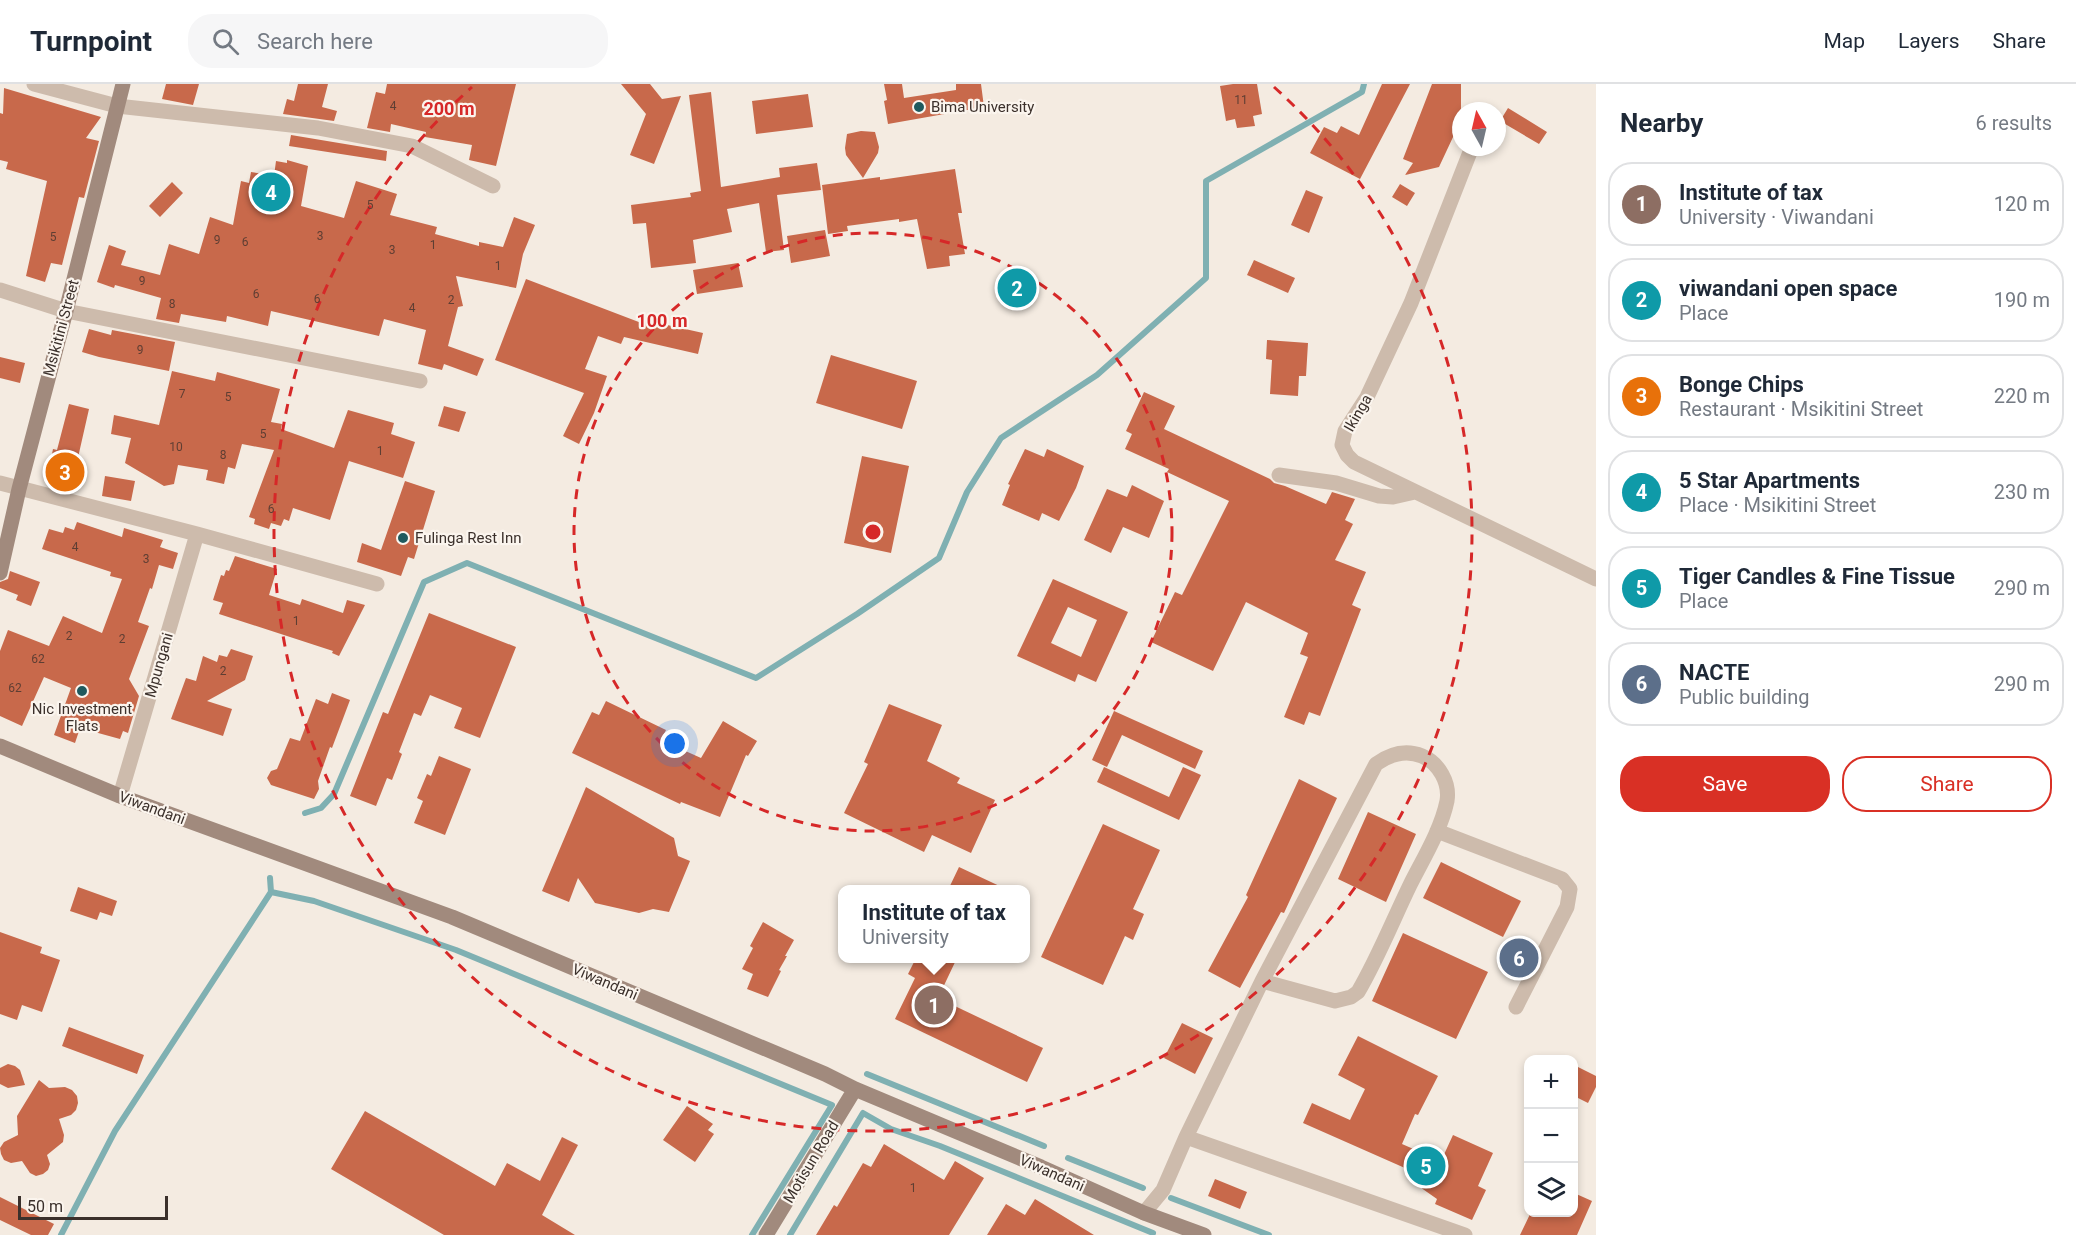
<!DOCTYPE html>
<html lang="en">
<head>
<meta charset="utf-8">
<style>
	:root { --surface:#fff; --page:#f6f6f7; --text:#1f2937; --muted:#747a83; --line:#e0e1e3; --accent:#d93025 }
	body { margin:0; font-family:Roboto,sans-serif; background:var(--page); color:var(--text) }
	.controls { position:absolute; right:18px; bottom:18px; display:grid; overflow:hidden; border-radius:12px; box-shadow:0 3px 9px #0003 }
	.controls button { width:54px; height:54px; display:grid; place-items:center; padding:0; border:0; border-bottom:2px solid var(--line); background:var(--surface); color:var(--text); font:30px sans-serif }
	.compass { position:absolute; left:1452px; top:18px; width:54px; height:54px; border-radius:50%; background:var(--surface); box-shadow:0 3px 9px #0003; rotate:352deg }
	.scale { position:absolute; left:18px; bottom:15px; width:150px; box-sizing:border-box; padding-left:6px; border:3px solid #3b302b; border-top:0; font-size:16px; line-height:21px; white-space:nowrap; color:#3b302b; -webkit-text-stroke:4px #fbf5ee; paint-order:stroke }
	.you { position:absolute; left:675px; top:660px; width:21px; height:21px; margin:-15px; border:4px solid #fff; border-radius:50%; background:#1a73e8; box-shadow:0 0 0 9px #1a73e833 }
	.badge { display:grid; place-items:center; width:39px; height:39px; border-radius:50%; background:var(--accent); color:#fff; font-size:20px; font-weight:700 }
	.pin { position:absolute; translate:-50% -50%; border:3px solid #fff; box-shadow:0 2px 6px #0006 }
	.popup { position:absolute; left:838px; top:801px; width:192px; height:78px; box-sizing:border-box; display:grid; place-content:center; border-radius:12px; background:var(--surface); filter:drop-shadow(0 2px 4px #0005); font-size:20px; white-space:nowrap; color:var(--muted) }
	.popup b { font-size:22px; color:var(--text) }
	.popup::after { content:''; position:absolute; left:50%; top:100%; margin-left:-12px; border:12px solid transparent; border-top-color:var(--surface) }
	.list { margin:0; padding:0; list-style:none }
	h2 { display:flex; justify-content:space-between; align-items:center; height:78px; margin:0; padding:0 24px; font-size:26px }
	h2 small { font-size:20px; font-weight:400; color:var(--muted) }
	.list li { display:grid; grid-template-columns:39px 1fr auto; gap:18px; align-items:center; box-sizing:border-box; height:84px; margin:0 12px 12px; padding:0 12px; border:2px solid var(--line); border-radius:24px }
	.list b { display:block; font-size:22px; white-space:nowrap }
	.list p { margin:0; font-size:20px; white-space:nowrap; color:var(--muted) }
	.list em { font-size:20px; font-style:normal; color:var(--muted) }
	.actions { display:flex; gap:12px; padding:18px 24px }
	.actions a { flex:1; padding:14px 0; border:2px solid var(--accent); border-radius:24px; text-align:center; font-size:21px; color:var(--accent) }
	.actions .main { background:var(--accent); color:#fff }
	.icon { flex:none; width:33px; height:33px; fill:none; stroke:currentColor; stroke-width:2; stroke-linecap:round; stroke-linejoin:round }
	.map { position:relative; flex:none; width:1596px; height:1151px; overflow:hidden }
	header { display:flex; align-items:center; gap:36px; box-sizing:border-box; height:84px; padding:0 30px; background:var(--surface); border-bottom:2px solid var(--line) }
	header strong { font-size:28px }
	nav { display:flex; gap:33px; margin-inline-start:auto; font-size:21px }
	.search { width:420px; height:54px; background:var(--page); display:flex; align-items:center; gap:15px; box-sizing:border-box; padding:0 21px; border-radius:24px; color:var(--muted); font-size:22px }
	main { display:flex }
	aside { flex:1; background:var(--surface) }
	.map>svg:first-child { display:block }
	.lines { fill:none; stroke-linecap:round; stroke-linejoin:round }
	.stream { stroke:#7fb0b2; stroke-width:6 }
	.building { fill:#c8694b; fill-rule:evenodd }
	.street { stroke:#cdbbac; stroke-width:15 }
	.secondary { stroke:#a18a7d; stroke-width:15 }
	.ring { fill:none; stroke:#d62828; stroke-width:3; stroke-dasharray:10 8 }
	.poi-dot { fill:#1f5a5e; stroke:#fbf5ee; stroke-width:2 }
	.labels { text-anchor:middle; stroke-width:4.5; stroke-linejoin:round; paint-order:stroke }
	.number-label { font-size:12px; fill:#5e3e33 }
	.poi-label { font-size:15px; fill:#3b302b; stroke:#fbf5ee; text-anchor:start }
	.street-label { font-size:15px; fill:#3b302b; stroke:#fbf5ee }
	.centre { fill:#d62828; stroke:#fbf5ee; stroke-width:3 }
	.ring-label { font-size:18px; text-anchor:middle; font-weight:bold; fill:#d62828; stroke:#fbf5ee; stroke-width:4.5; stroke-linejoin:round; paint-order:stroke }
</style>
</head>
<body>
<header>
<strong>Turnpoint</strong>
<div class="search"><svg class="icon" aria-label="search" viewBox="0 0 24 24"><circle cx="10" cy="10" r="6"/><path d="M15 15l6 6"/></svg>Search here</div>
<nav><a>Map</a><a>Layers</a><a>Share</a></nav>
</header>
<main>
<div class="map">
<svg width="1596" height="1151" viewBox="0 0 1596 1151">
	<rect width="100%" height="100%" fill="#f4ebe1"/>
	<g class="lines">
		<path class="stream" d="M305,729L321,724L334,710L424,498L467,479L756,594L857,530L939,474L967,408L1001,354L1097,291L1206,194V97L1362,8L1364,0
			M271,808L314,817L456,866L832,1021L752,1151
			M867,990L1044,1062
			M1068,1074L1143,1104
			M1171,1114L1269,1151
			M61,1151L115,1047L271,808L270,794
			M790,1151L863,1029L891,1045L940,1062L1153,1149"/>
	</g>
	<path class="building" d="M166,0H199L193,21L162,15Z
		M298,0H328L322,23L337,27L334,37L283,30L287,15L294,17Z
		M387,0H516L496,82L469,76L472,61L425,53L426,48L391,40L390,48L367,44L376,8L385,10Z
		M621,0H650L662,15L681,12L654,80L630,71L646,30Z
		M884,0H902L904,14L956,6V0H981L984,23L888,40L884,17L887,16Z
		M1233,0H1257L1262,30L1253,32L1255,42L1237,44L1235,35L1226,37L1220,2Z
		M1382,0H1410L1360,95L1310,69L1324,43L1337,49L1341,42L1359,51Z
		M1432,0H1461V36L1439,83L1405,91L1413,79L1403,75Z
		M4,4L101,33L86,54L99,57L84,114L79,113L62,181L51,179L45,198L26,192L47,97L6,85L8,78L0,76V29L3,30Z
		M711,8L721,103L780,93L779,84L817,79L821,106L777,111L784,166L766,168L759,119L727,125L732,148L693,156L696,179L651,184L646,139L633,140L631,121L691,113L690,109L701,107L689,11Z
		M808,10L813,43L756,50L752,17Z
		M1508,24L1547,48L1539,60L1500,37Z
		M861,47L875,48L879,63L878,69L863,94L846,71L845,64L847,50Z
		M291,51L387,67L386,77L289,62Z
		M287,76L308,82L301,122L344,134L356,97L397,110L390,131L437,143L435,150L479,162V158L503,163L514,133L535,141L523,170L516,204L456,192L463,222L458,223L448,262L484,275L477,292L444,280L442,286L418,280L426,246L384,235L379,252L271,227L268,242L227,232L226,238L181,230L179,239L156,235L161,214L115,201L114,204L97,198L109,161L126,167L121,181L160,191L169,160L199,170L210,133L233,141L241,97L249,99L251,88L274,92L276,77L287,79Z
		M955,85L962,129H958L965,170L949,172L950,182L927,185L917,135L899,138V135L847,142L848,147L828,150L822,101L880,93V96Z
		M172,98L183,109L160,133L149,122Z
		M1400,100L1415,109L1407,122L1392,113Z
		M1306,106L1323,113L1309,149L1291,141Z
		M825,146L830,172L791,179L787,152Z
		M1254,176L1295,194L1288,209L1247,191Z
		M738,179L743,203L697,210L693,186Z
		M526,195L644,240L645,236L703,249L698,270L624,253L621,260L598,252L585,285L607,292L594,329L579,360L563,352L584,309L495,276Z
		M89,245L111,251L112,246L175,258L169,287L99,273L82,268Z
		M1267,256L1308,259L1306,292H1299L1298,312L1270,310L1272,276L1266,275Z
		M831,271L917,297L902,345L816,319Z
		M0,273L25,279L20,299L0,294Z
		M172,287L215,297L217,288L280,305L271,338L282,340L281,345L334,364L348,326L394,339L391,350L415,358L403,394L349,377L330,436L293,424L289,437L284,435L281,442L271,439L269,445L254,440L255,435L249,433L274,366L242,360L235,385L228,383L224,400L206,396L208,386L178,381L174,400L164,402L125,379L131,354L111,350L114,331L159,341Z
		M1144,308L1175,322L1164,345L1270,395L1274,399L1285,402L1326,420L1332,408L1355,415L1345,436L1353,440L1335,476L1366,488L1352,521L1361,525L1320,632L1309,628L1304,641L1284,633L1308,573L1300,570L1308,549L1246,518L1213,587L1151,558L1175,508L1182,511L1229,417L1167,388L1169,385L1125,365L1132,350L1126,347Z
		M69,320L89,325L72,400L53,395L57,382L50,380L53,365L57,366Z
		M444,322L466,328L459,348L438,342Z
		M1025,365L1044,373L1047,365L1084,382L1076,404L1059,437L1042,429L1039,437L1002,421L1010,401L1008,400Z
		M862,372L909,382L891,469L844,459Z
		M105,392L135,397L131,417L102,412Z
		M405,397L435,407L414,475L408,473L401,492L357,478L362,459L381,466Z
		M1132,401L1164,417L1149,454L1123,443L1111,469L1084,456L1107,405L1127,413Z
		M77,438L122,453L124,444L163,456L160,463L178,469L173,485L159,481L152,505L150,504L138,538L149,542L129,595L139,612L128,649L123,647L120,655L80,644L75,659L54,651L71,604L44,593L22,642L0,632V567L8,546L49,562L63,532L102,549L122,495L110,492L111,488L42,465L49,445L63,449L65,443L74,446Z
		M235,472L277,485L269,511L300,521L302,515L343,529L347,516L365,521L339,572L332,569L333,567L219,530L223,519L213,516L221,491L224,492L226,486L229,487Z
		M10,487L40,498L31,522L16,516L18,511L0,504V498L8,495Z
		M1053,495L1128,528L1096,598L1078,590L1075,598L1017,572ZM1068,523L1097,536L1081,573L1051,559Z
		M429,529L516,563L480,654L454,644L462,624L430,611L421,632L414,629L399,668L402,670L392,696L387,694L376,722L350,712L383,628L388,630Z
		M231,565L253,572L245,596L207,617L232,625L223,652L171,635L186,594L196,597L203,572L217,578L219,571L227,573Z
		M332,609L350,616L332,664L330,663L318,697L319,705L314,715L271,701L267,694L271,687L277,685L290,654L300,657L316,615L328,620Z
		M606,617L666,646L661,656L701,674L723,637L757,657L748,672L746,671L720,733L681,718L680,720L572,669L592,628L599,631Z
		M889,620L942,641L927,677L960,694L957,699L995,716L971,769L932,751L924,768L844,729L868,680L864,678Z
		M1114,627L1203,667L1195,685L1122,651L1107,683L1092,676Z
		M439,672L471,685L445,751L414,739L423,717L417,714L427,690L431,692Z
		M1104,683L1169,713L1183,683L1201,691L1179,736L1097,698Z
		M1299,695L1337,714L1284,829L1281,828L1240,904L1208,887L1248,813L1246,811Z
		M586,703L674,754L678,772L690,777L669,828L653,825L639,829L595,819L578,794L569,818L542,807Z
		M1368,728L1416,750L1386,818L1338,795Z
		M1103,740L1160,766L1133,825L1144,830L1133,856L1125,852L1103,901L1041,873Z
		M1441,778L1521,817L1503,853L1423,814Z
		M959,783L1008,806H948Z
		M78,803L117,817L112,832L100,828L97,836L70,827Z
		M763,838L794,856L785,872H787L779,886L781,887L768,913L747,905L753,890L742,885L753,864L750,862Z
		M0,848L42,863L40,869L60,876L42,928L22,921L17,936L0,930Z
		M1403,849L1488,888L1456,955L1372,917Z
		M916,874H957L938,914L1043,964L1027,998L895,935L915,894L908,890Z
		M1182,939L1213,954L1195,990L1164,974Z
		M69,943L144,971L137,990L62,962Z
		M1358,952L1438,992L1418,1031L1415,1030L1402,1060L1441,1077L1453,1051L1493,1069L1478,1102L1486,1106L1472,1136L1435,1120L1437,1115L1417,1101L1423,1092L1303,1039L1312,1019L1350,1036L1365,1005L1338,991Z
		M8,980L15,982L20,986L25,1001L8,1004L0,1000V984Z
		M1574,981L1596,992V1003L1588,1019L1574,1012Z
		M39,996L49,1004L65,1003L72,1006L77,1012L78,1019L76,1026L71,1031L59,1035L64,1051L63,1058L47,1071L50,1080L48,1086L43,1090L36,1092L30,1089L22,1077L11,1079L4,1076L1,1070L0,1064L4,1058L18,1051L17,1032Z
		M687,1022L713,1040L708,1046L714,1050L695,1078L663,1056Z
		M365,1027L495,1102L507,1079L540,1097L562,1053L578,1061L542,1131L575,1151H444L331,1085Z
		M884,1060L944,1096L955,1077L984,1094L949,1151H816L834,1121L837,1123L863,1079L871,1083Z
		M1215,1095L1247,1108L1240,1125L1208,1112Z
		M1574,1109L1592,1117L1577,1151H1520L1531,1128H1574Z
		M0,1113L54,1140L48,1151H31L0,1136Z
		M1035,1115L1094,1151H987L1006,1120L1025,1131Z"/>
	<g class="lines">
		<path class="street" d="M34,0L117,22L318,44L412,62L493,102
			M1472,63L1411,219L1367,313L1345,347L1342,361L1347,371L1354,378L1596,495
			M0,206L66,227L420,297
			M1279,391L1336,399L1379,412L1393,413L1415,408
			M0,399L197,450L377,500
			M120,712L197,450
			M1437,747L1562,795L1570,805L1567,823L1516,923
			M1186,1053L1465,1151
			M1144,1129L1163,1106L1186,1053L1262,897L1376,680C1390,670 1405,665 1422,672C1439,679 1450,699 1447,717C1441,746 1423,775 1410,801C1393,836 1378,874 1358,908L1351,913L1335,917L1262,897"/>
		<path class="secondary" d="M0,489L19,405L66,227L123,0
			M0,662L120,712L452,833L825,990L855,1005L1041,1083L1144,1129L1204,1151
			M766,1151L855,1005"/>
	</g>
	<g class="ring">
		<circle cx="873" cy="448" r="299"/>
		<path d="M1274 3A599 599 0 1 1 472 3"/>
	</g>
	<g class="poi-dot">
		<circle cx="919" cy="23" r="6"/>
		<circle cx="403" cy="454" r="6"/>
		<circle cx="82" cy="607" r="6"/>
	</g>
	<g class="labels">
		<g class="number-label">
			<text x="1241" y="20">11</text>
			<text x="393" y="26">4</text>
			<text x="370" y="125">5</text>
			<text x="320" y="156">3</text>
			<text x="53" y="157">5</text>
			<text x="217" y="160">9</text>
			<text x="245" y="162">6</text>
			<text x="433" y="165">1</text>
			<text x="392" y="170">3</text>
			<text x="498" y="186">1</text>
			<text x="142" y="201">9</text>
			<text x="256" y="214">6</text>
			<text x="317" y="219">6</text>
			<text x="451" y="220">2</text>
			<text x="172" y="224">8</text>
			<text x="412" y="228">4</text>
			<text x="140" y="270">9</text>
			<text x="182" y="314">7</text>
			<text x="228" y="317">5</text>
			<text x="263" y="354">5</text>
			<text x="176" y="367">10</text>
			<text x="380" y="371">1</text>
			<text x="223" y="375">8</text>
			<text x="271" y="429">6</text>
			<text x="75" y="467">4</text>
			<text x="146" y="479">3</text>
			<text x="296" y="541">1</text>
			<text x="69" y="556">2</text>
			<text x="122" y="559">2</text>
			<text x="38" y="579">62</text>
			<text x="223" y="591">2</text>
			<text x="15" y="608">62</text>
			<text x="913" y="1108">1</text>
		</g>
		<g class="poi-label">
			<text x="931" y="28">Bima University</text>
			<text x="415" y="459">Fulinga Rest Inn</text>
			<text x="82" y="630" text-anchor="middle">Nic Investment<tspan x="82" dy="17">Flats</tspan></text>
		</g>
		<g class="street-label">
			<text transform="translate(61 244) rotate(-75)" y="5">Msikitini Street</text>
			<text transform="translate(1358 329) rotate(-60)" y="5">Ikinga</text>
			<text transform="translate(159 581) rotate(-74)" y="5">Mpungani</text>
			<text transform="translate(152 724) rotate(20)" y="5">Viwandani</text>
			<text transform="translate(605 898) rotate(23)" y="5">Viwandani</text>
			<text transform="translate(811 1078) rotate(-59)" y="5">Motisun Road</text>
			<text transform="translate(1052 1089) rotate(24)" y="5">Viwandani</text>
		</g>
	</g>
	<circle cx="873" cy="448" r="9" class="centre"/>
	<g class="ring-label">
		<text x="449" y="31">200 m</text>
		<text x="662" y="243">100 m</text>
	</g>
</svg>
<div class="controls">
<button>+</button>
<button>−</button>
<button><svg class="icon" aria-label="layers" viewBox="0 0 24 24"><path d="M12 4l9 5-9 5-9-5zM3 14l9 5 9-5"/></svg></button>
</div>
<svg class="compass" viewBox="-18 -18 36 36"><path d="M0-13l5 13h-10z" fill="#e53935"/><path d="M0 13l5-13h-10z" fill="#747a83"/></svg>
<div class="scale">50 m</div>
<div class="you"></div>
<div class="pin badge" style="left:934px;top:921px;background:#8d6e63">1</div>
<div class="popup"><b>Institute of tax</b>University</div>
<div class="pin badge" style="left:1017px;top:204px;background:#0f9aa8">2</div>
<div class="pin badge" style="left:65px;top:388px;background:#e8710a">3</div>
<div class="pin badge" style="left:271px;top:108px;background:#0f9aa8">4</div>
<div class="pin badge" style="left:1426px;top:1082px;background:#0f9aa8">5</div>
<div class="pin badge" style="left:1519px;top:874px;background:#5c6f8a">6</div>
</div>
<aside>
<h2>Nearby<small>6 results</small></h2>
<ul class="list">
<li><span class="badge" style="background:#8d6e63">1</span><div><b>Institute of tax</b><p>University · Viwandani</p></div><em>120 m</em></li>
<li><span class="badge" style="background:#0f9aa8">2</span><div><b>viwandani open space</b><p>Place</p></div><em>190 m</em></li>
<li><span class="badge" style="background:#e8710a">3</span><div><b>Bonge Chips</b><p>Restaurant · Msikitini Street</p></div><em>220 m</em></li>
<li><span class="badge" style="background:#0f9aa8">4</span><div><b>5 Star Apartments</b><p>Place · Msikitini Street</p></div><em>230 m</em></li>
<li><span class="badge" style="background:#0f9aa8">5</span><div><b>Tiger Candles &amp; Fine Tissue</b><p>Place</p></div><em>290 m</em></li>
<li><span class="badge" style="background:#5c6f8a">6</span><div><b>NACTE</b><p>Public building</p></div><em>290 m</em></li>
</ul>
<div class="actions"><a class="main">Save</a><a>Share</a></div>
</aside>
</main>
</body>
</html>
